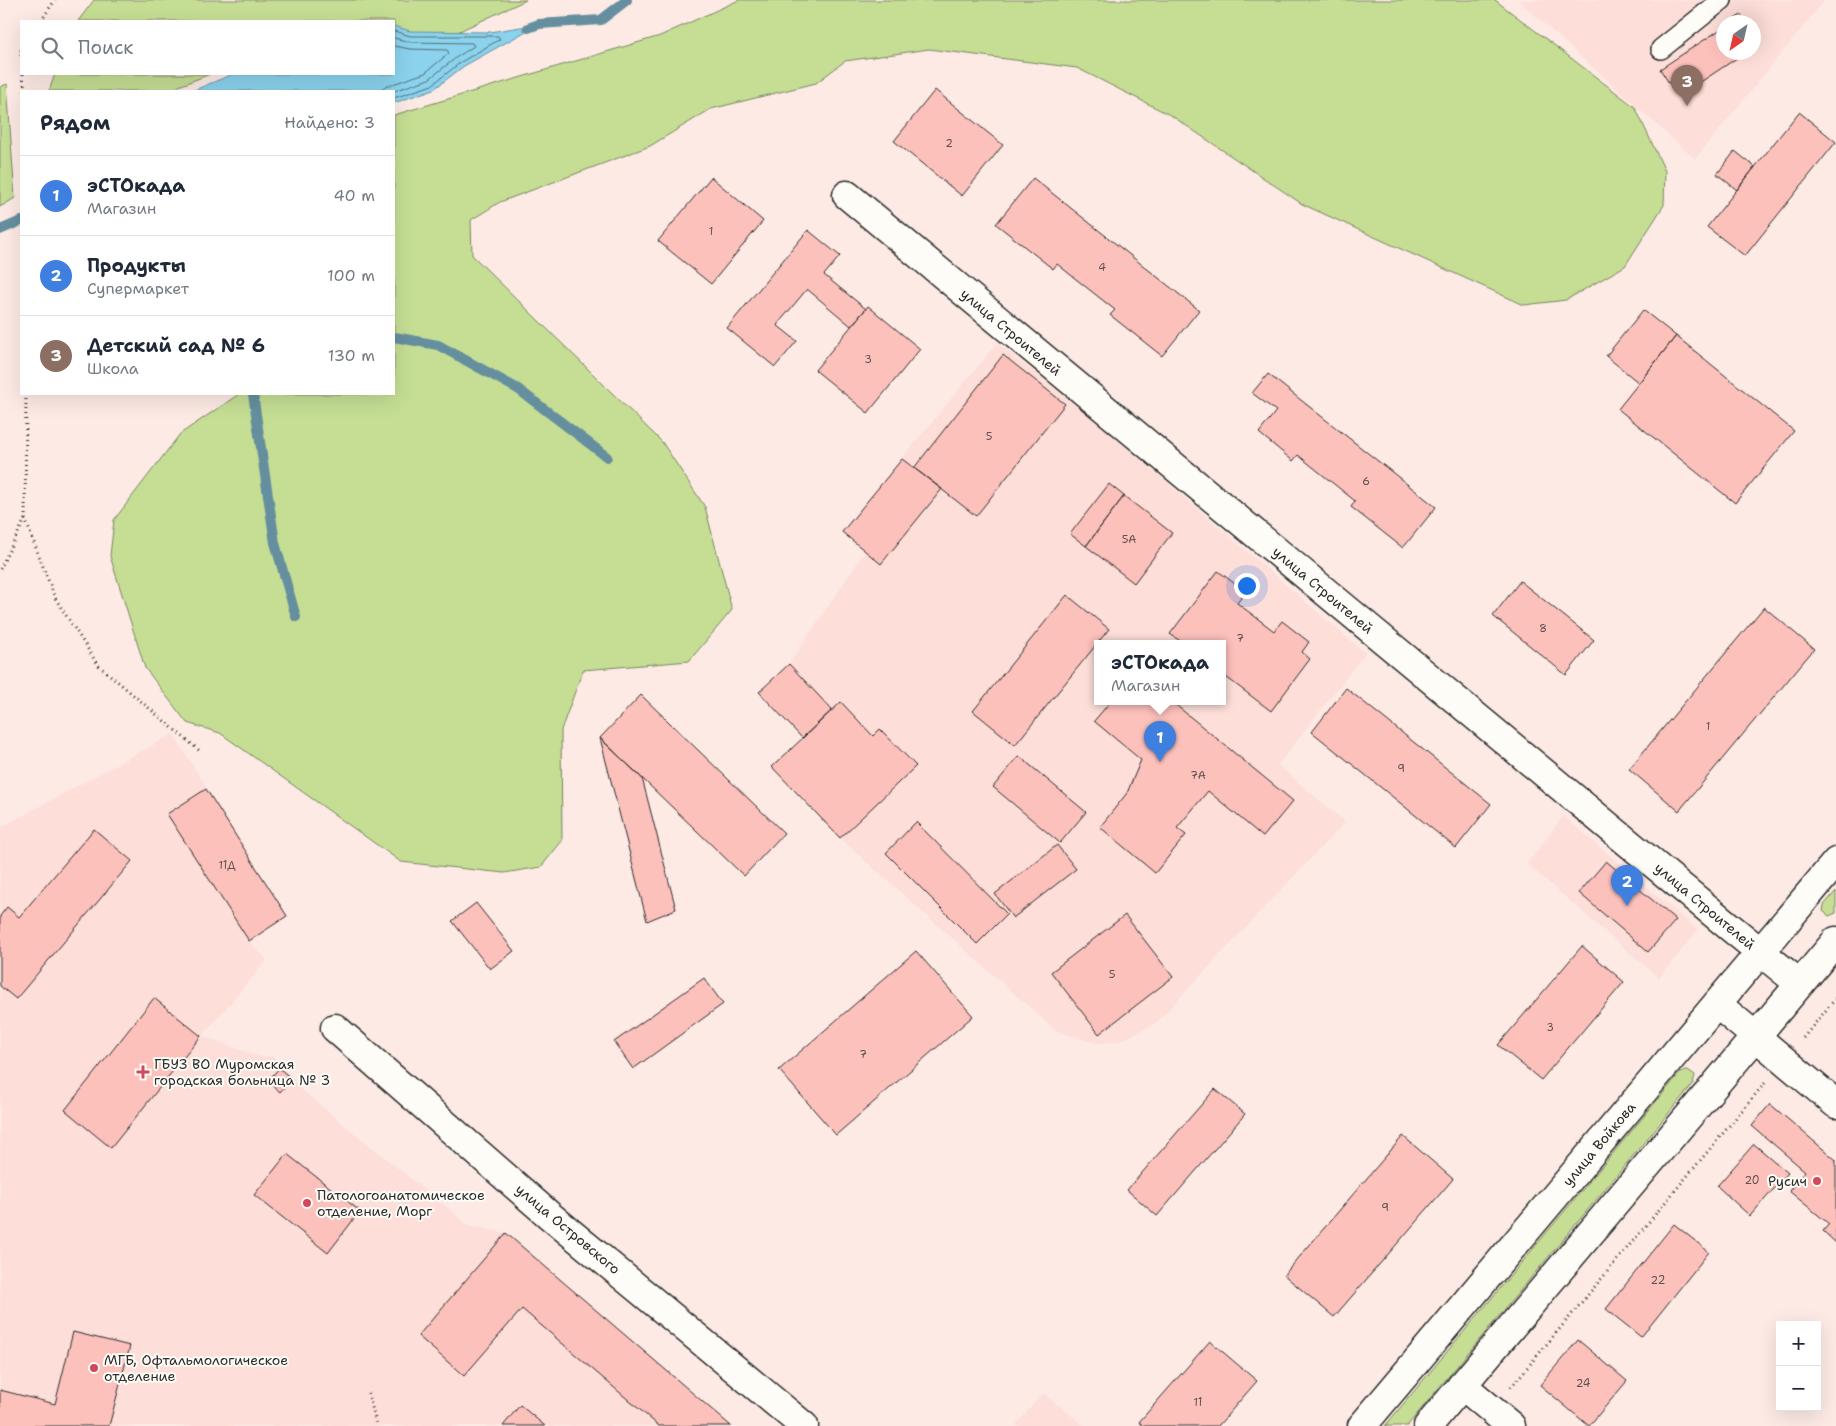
<!DOCTYPE html>
<html lang="ru">
<head>
<meta charset="utf-8">
<style>
	:root { --surface:#fff; --page:#f6f6f7; --text:#1f2937; --muted:#747a83; --line:#e0e1e3; --accent:#0f766e }
	body { margin:0; font-family:"Shantell Sans",sans-serif; background:var(--page); color:var(--text) }
	.controls { position:absolute; right:15px; bottom:15px; display:grid; overflow:hidden; border-radius:0px; box-shadow:0 5px 20px #0002 }
	.controls button { width:45px; height:45px; display:grid; place-items:center; padding:0; border:0; border-bottom:1px solid var(--line); background:var(--surface); color:var(--text); font:25px sans-serif }
	.compass { position:absolute; left:1716px; top:15px; width:45px; height:45px; border-radius:50%; background:var(--surface); box-shadow:0 5px 20px #0002; rotate:214deg }
	.you { position:absolute; left:1246px; top:585px; width:18px; height:18px; margin:-12px; border:4px solid #fff; border-radius:50%; background:#1a73e8; box-shadow:0 0 0 8px #1a73e833 }
	.badge { display:grid; place-items:center; width:32px; height:32px; border-radius:50%; background:var(--accent); color:#fff; font-size:16px; font-weight:700 }
	.pin { position:absolute; translate:-50% -41px; filter:drop-shadow(0 1px 2px #0008) }
	.pin::after { content:''; position:absolute; top:26px; width:18px; height:15px; background:inherit; clip-path:polygon(0 0,100% 0,50% 100%) }
	.popup { position:absolute; left:1094px; top:640px; width:132px; height:65px; box-sizing:border-box; display:grid; place-content:center; border-radius:0px; background:var(--surface); filter:drop-shadow(0 1px 4px #0005); font-size:16px; white-space:nowrap; color:var(--muted) }
	.popup b { font-size:19px; color:var(--text) }
	.popup::after { content:''; position:absolute; left:50%; top:100%; margin-left:-10px; border:10px solid transparent; border-top-color:var(--surface) }
	.list { margin:0; padding:0; list-style:none }
	h2 { display:flex; justify-content:space-between; align-items:center; height:65px; margin:0; padding:0 20px; font-size:21px }
	h2 small { font-size:16px; font-weight:400; color:var(--muted) }
	.list li { display:grid; grid-template-columns:32px 1fr auto; gap:15px; align-items:center; box-sizing:border-box; height:80px; padding:0 20px; border-top:1px solid var(--line) }
	.list b { display:block; font-size:19px; white-space:nowrap }
	.list p { margin:0; font-size:16px; white-space:nowrap; color:var(--muted) }
	.list em { font-size:16px; font-style:normal; color:var(--muted) }
	.icon { flex:none; width:28px; height:28px; fill:none; stroke:currentColor; stroke-width:2; stroke-linecap:round; stroke-linejoin:round }
	.map { position:relative; flex:none; width:1836px; height:1426px; overflow:hidden }
	.search { position:absolute; background:var(--surface); box-shadow:0 5px 20px #0002; left:20px; top:20px; width:375px; height:55px; display:flex; align-items:center; gap:12px; box-sizing:border-box; padding:0 18px; border-radius:0px; color:var(--muted); font-size:19px }
	.panel { position:absolute; background:var(--surface); box-shadow:0 5px 20px #0002; left:20px; top:90px; width:375px; height:305px; border-radius:0px }
	.map>svg:first-child { display:block }
	.built { fill:#fdded9; fill-rule:evenodd }
	.green { fill:#c5de94; stroke:#788460 }
	.water { fill:#8bd2ed; stroke:#658f9f }
	.lines { fill:none; stroke-linecap:round; stroke-linejoin:round }
	.shore { stroke:#516e79; stroke-width:1 }
	.stream { stroke:#658f9f; stroke-width:10 }
	.building { fill:#fdc1bc; stroke:#2b2b2b }
	.service-casing { stroke:#2b2b2b; stroke-width:22 }
	.minor-casing { stroke:#2b2b2b; stroke-width:31 }
	.secondary-casing { stroke:#2b2b2b; stroke-width:31 }
	.path { stroke:#2b2b2b; stroke-width:3; stroke-dasharray:1 4; stroke-linecap:butt }
	.service { stroke:#fdfcf7; stroke-width:19 }
	.minor { stroke:#fdfcf7; stroke-width:28 }
	.secondary { stroke:#fdfcf7; stroke-width:28 }
	.poi-dot { fill:#d1495b; stroke:#fdfcf7; stroke-width:2 }
	.labels { text-anchor:middle; stroke-width:4; stroke-linejoin:round; paint-order:stroke }
	.number-label { font-size:11px; fill:#60504f }
	.street-label { font-size:14px; fill:#2b2b2b; stroke:#fdfcf7 }
	.poi-label { font-size:14px; fill:#2b2b2b; stroke:#fdfcf7; text-anchor:start }
</style>
</head>
<body>
<div class="map">
<svg width="1836" height="1426" viewBox="0 0 1836 1426">
	<rect width="100%" height="100%" fill="#fdeae5"/>
	<filter id="ink" filterUnits="userSpaceOnUse"><feTurbulence type="fractalNoise" baseFrequency=".02" numOctaves="2"/><feDisplacementMap in="SourceGraphic" scale="10" xChannelSelector="R" yChannelSelector="G"/><feConvolveMatrix kernelMatrix="1 2 1 2 8 2 1 2 1" color-interpolation-filters="sRGB"/></filter>
	<g filter="url(#ink)">
		<path class="built" d="M1518,0H1825L1695,159ZM1724,22H1754V52H1724Z
			M997,343L1098,423L1365,653L1278,765L1345,822L1156,1023L1118,1042L1095,1043L1055,1030L840,838L772,767L802,738L759,692L789,664L865,552L842,532ZM1098,643H1222V701H1098Z
			M173,734L287,916L249,941L267,960L202,1036L260,1057L273,1056L299,1088L468,1225L506,1233L731,1426H0V828Z
			M1563,816L1698,930L1659,978L1527,864Z
			M1043,1393L1084,1426H1015Z"/>
		<path class="green" d="M94,0H526L451,35H394V21H78Z
			M739,0H1495L1635,107L1665,171L1664,205L1625,266L1566,300L1524,305L1302,204L1172,116L1077,68L929,49L845,61L816,83L711,109L650,146L500,202L471,220L472,255L662,442L705,507L732,610L689,661L583,670L561,730L562,841L541,867L504,873L401,862L220,733L187,723L145,668L110,556L114,520L180,434L239,394H394V115L660,36Z
			M55,74H210L179,86L173,91H49Z
			M7,84L15,198L0,207V87Z
			M1836,891V913L1829,916L1823,911L1824,905Z
			M1688,1070L1695,1075L1693,1084L1407,1426H1385L1680,1073Z"/>
		<path class="water" d="M539,24L464,66L434,89L394,103V91H192L233,74H394V26L410,31L490,32Z"/>
		<g class="lines">
			<path class="shore" d="M394,31L410,36H498L500,39L461,62L432,85L394,98
				M394,38L410,42L472,43L474,46L457,57L429,79L394,91
				M380,91L387,86L425,73L449,53L447,50L410,49L394,46"/>
			<path class="stream" d="M528,28L539,24L601,20L627,0
				M0,230L21,221
				M394,337L438,345L518,389L607,457
				M253,394L275,543L296,617"/>
		</g>
		<path class="building" d="M1741,15L1745,22H1730Z
			M1724,27V52H1746L1678,97L1660,69Z
			M1754,35L1759,44L1754,48Z
			M935,90L1003,145L962,196L894,141Z
			M1799,112L1836,142L1745,256L1707,227Z
			M1735,151L1755,167L1737,190L1717,174Z
			M711,177L763,221L711,284L658,241Z
			M1033,178L1199,310L1162,356L1110,315L1115,310L1057,264L1053,269L996,224Z
			M808,230L840,256L824,275L866,309L851,326L807,289L777,325L797,341L775,367L727,328Z
			M868,306L920,349L868,413L815,370Z
			M1643,310L1676,336L1639,383L1606,356Z
			M1676,336L1794,431L1735,503L1618,409Z
			M1003,355L1065,404L976,516L914,468Z
			M1268,374L1436,507L1403,548L1351,507L1355,501L1298,455L1293,461L1259,433L1276,411L1252,393Z
			M902,459L942,489L881,564L842,532Z
			M1109,484L1124,496L1086,546L1070,534Z
			M1124,496L1172,533L1134,583L1086,546Z
			M1218,571L1246,592L1237,603L1274,631L1282,621L1309,642L1302,652L1310,659L1271,711L1222,674V643H1183L1170,634Z
			M1520,581L1594,640L1566,675L1493,616Z
			M1067,595L1109,629L1015,745L973,711Z
			M1764,607L1814,649L1679,811L1629,769Z
			M789,664L832,710L802,738L759,692Z
			M1346,688L1491,804L1456,848L1312,732Z
			M641,695L784,833L744,876L600,738Z
			M1111,701H1171L1293,801L1263,837L1208,791L1177,828L1186,835L1155,873L1100,827L1127,793L1141,760L1094,721Z
			M841,702L873,736L880,729L916,766L840,838L772,767Z
			M600,738L642,778L676,909L647,921Z
			M1019,756L1086,812L1060,843L993,787Z
			M206,789L287,916L249,941L167,814Z
			M916,822L1007,914L977,944L886,853Z
			M94,829L132,861L16,999L0,986V916L7,907L19,917Z
			M1057,845L1076,869L1013,918L995,894Z
			M1606,861L1676,920L1648,952L1579,893Z
			M476,903L514,951L490,969L452,921Z
			M1125,915L1173,977L1099,1034L1051,972Z
			M1582,946L1624,982L1541,1080L1498,1045Z
			M916,951L973,1016L836,1135L779,1070Z
			M704,978L723,1004L633,1069L614,1042Z
			M154,998L201,1036L111,1148L65,1110Z
			M279,1068L292,1079L280,1092L268,1081Z
			M1215,1089L1245,1114L1157,1216L1127,1190Z
			M1770,1104L1836,1160V1243L1823,1231L1829,1224L1789,1191L1805,1171L1752,1126Z
			M1403,1136L1453,1179L1334,1317L1284,1275Z
			M1754,1144L1788,1173L1750,1216L1717,1186Z
			M287,1154L360,1211L328,1253L254,1195Z
			M1674,1224L1709,1252L1641,1337L1606,1309Z
			M506,1233L731,1426H659L522,1309L464,1376L418,1336Z
			M73,1332L130,1346L109,1426H0V1390L55,1404Z
			M1578,1340L1627,1381L1589,1426L1540,1385Z
			M1210,1341L1257,1381L1218,1426H1144L1139,1422Z
			M520,1405L545,1426H503Z"/>
		<g class="lines">
			<g class="service-casing">
				<path id="service" d="M1661,49L1722,0"/>
			</g>
			<g class="minor-casing">
				<path id="minor" d="M847,195L1731,928L1800,984
					M1717,1004L1836,1104
					M335,1028L549,1215L804,1426
					M1462,1385L1511,1426"/>
			</g>
			<g class="secondary-casing">
				<path id="secondary" d="M1362,1426L1836,862
					M1428,1426L1836,941"/>
			</g>
			<path class="path" d="M41,21L55,0
				M21,50V60
				M23,74L25,91
				M26,394L25,519L55,598L98,665L201,752
				M0,569L25,519
				M1803,1038L1836,998
				M1511,1387L1765,1083
				M368,1393L377,1426"/>
			<use href="#service" class="service"/>
			<use href="#minor" class="minor"/>
			<use href="#secondary" class="secondary"/>
		</g>
	</g>
	<g class="poi-dot">
		<path d="M140.5 1064.5h5v5h5v5h-5v5h-5v-5h-5v-5h5z"/>
		<circle cx="1817" cy="1181" r="5"/>
		<circle cx="307" cy="1203" r="5"/>
		<circle cx="94" cy="1368" r="5"/>
	</g>
	<g class="labels">
		<g class="number-label">
			<text x="949" y="147">2</text>
			<text x="711" y="235">1</text>
			<text x="1102" y="271">4</text>
			<text x="868" y="363">3</text>
			<text x="989" y="440">5</text>
			<text x="1366" y="485">6</text>
			<text x="1129" y="543">5А</text>
			<text x="1543" y="632">8</text>
			<text x="1240" y="642">7</text>
			<text x="1708" y="730">1</text>
			<text x="1401" y="772">9</text>
			<text x="1198" y="779">7А</text>
			<text x="227" y="869">11Д</text>
			<text x="1112" y="978">5</text>
			<text x="1550" y="1031">3</text>
			<text x="863" y="1058">7</text>
			<text x="1752" y="1184">20</text>
			<text x="1385" y="1211">9</text>
			<text x="1658" y="1284">22</text>
			<text x="1583" y="1387">24</text>
			<text x="1198" y="1406">11</text>
		</g>
		<g class="street-label">
			<text transform="translate(1011 332) rotate(40)" y="5">улица Строителей</text>
			<text transform="translate(1323 590) rotate(40)" y="5">улица Строителей</text>
			<text transform="translate(1705 906) rotate(40)" y="5">улица Строителей</text>
			<text transform="translate(1599 1144) rotate(-50)" y="5">улица Войкова</text>
			<text transform="translate(568 1229) rotate(40)" y="5">улица Островского</text>
		</g>
		<g class="poi-label">
			<text x="154" y="1069">ГБУЗ ВО Муромская<tspan x="154" dy="16">городская больница № 3</tspan></text>
			<text x="1807" y="1186" text-anchor="end">Русич</text>
			<text x="317" y="1200">Патологоанатомическое<tspan x="317" dy="16">отделение, Морг</tspan></text>
			<text x="104" y="1365">МГБ, Офтальмологическое<tspan x="104" dy="16">отделение</tspan></text>
		</g>
	</g>
</svg>
<div class="controls">
<button>+</button>
<button>−</button>
</div>
<svg class="compass" viewBox="-18 -18 36 36"><path d="M0-13l5 13h-10z" fill="#e53935"/><path d="M0 13l5-13h-10z" fill="#747a83"/></svg>
<div class="you"></div>
<div class="pin badge" style="left:1160px;top:762px;background:#3f7fe0">1</div>
<div class="popup"><b>эСТОкада</b>Магазин</div>
<div class="pin badge" style="left:1627px;top:906px;background:#3f7fe0">2</div>
<div class="pin badge" style="left:1687px;top:106px;background:#8d6e63">3</div>
<div class="search"><svg class="icon" aria-label="search" viewBox="0 0 24 24"><circle cx="10" cy="10" r="6"/><path d="M15 15l6 6"/></svg>Поиск</div>
<section class="panel">
<h2>Рядом<small>Найдено: 3</small></h2>
<ul class="list">
<li><span class="badge" style="background:#3f7fe0">1</span><div><b>эСТОкада</b><p>Магазин</p></div><em>40 m</em></li>
<li><span class="badge" style="background:#3f7fe0">2</span><div><b>Продукты</b><p>Супермаркет</p></div><em>100 m</em></li>
<li><span class="badge" style="background:#8d6e63">3</span><div><b>Детский сад № 6</b><p>Школа</p></div><em>130 m</em></li>
</ul>
</section>
</div>
</body>
</html>
